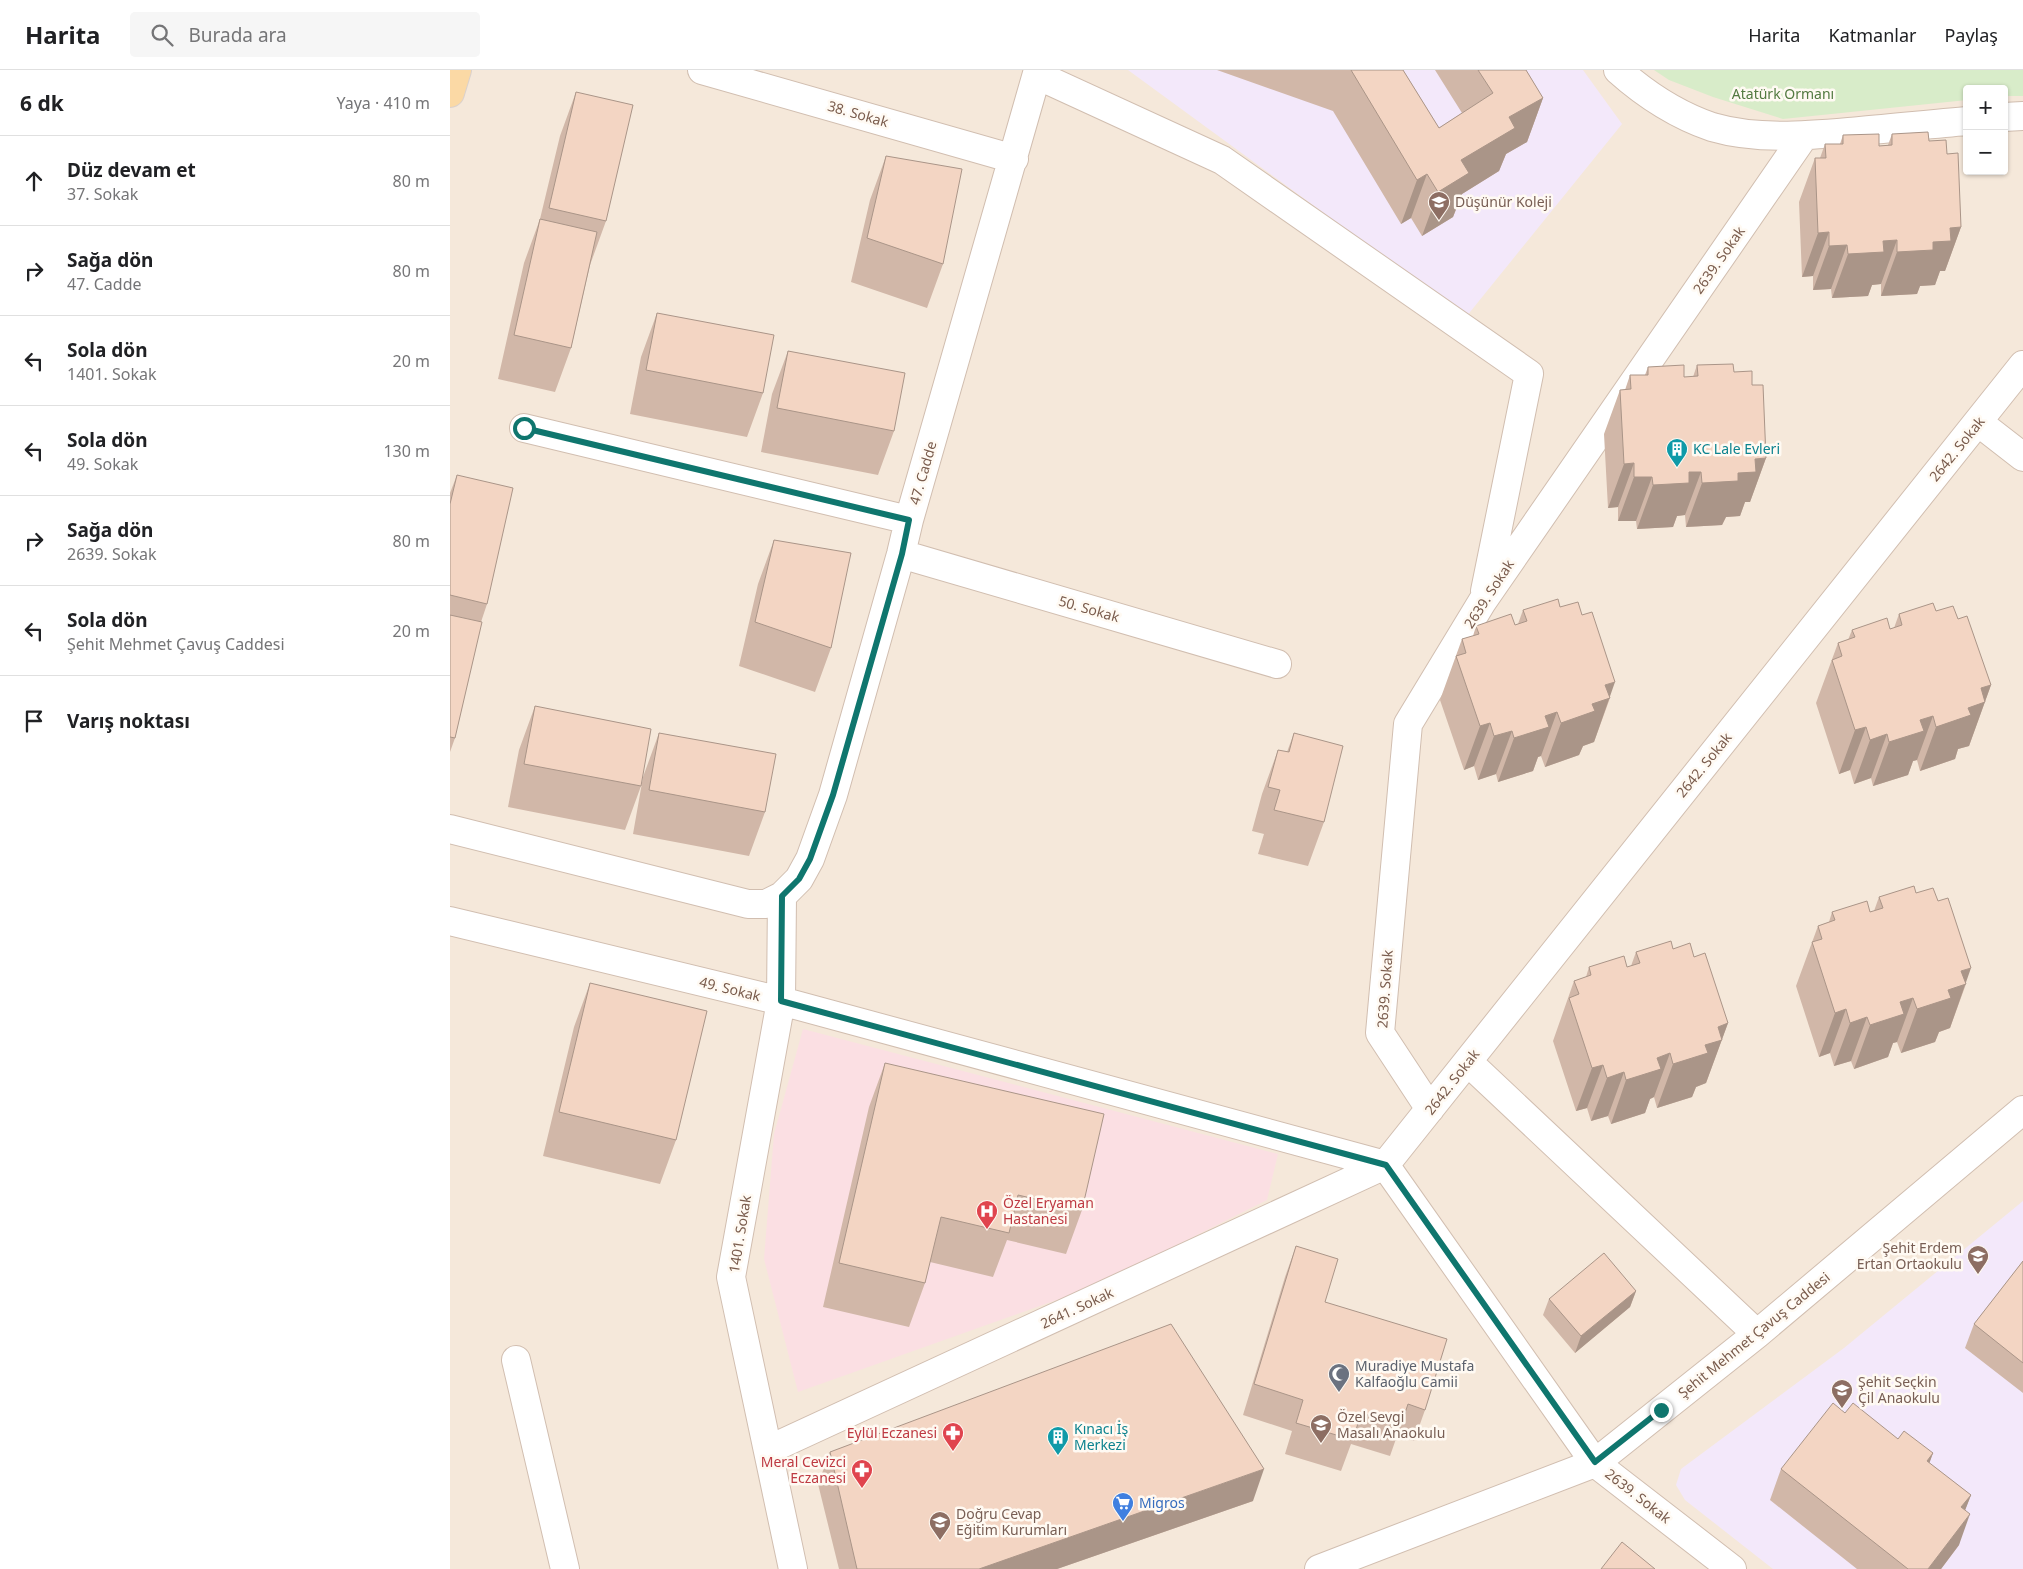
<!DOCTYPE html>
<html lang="tr">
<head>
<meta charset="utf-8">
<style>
	:root { --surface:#fff; --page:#f6f6f6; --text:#202124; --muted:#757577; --line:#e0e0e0 }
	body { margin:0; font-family:"Noto Sans",sans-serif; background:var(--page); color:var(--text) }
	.controls { position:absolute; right:15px; top:15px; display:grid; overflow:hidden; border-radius:5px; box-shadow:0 1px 4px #0004 }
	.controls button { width:45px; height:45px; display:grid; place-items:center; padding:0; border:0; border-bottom:1px solid var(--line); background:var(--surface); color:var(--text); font:25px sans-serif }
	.stop { position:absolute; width:15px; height:15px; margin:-11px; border:4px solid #0f766e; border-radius:50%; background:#fff }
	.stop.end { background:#0f766e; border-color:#fff; box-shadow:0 1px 5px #0008 }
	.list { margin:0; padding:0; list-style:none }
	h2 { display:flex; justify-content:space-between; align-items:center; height:65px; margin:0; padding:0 20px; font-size:21px }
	h2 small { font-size:16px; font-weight:400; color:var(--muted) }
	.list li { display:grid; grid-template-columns:32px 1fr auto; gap:15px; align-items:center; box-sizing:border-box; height:90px; padding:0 20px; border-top:1px solid var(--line) }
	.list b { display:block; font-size:19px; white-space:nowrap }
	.list p { margin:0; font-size:16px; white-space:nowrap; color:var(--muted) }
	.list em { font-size:16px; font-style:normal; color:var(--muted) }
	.icon { flex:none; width:28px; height:28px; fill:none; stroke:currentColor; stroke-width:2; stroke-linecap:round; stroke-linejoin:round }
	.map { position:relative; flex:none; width:1573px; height:1499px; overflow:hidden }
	header { display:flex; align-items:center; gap:30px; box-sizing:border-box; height:70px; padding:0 25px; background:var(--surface); border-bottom:1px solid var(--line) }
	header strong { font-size:24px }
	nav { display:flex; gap:28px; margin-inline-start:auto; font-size:18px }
	.search { width:350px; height:45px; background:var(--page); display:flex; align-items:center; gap:12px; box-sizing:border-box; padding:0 18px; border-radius:5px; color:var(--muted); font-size:19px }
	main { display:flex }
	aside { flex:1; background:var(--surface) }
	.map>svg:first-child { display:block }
	.residential { fill:#f5e8da; fill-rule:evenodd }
	.education { fill:#f3e8fa }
	.medical { fill:#fbdfe3 }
	.green { fill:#d8ecc9 }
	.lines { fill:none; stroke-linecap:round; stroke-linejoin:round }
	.minor-casing { stroke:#d1beb0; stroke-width:30 }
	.major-casing { stroke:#dad1cd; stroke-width:30 }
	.minor { stroke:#fff; stroke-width:28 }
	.major { stroke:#fbd9a5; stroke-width:28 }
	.wall { fill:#d1b7a8 }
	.shaded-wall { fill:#aa9588 }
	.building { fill:#f3d5c3; stroke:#aa9588 }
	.route { stroke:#0f766e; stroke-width:6 }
	.labels { text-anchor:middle; stroke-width:5; stroke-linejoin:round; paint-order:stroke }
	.park-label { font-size:14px; fill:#537a41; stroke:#fffaf3 }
	.street-label { font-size:14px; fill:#7a5c4d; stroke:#fffaf3 }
	.education-label { font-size:14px; fill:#785e54; stroke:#fffaf3; text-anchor:start }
	.culture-label { font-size:14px; fill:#0d838f; stroke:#fffaf3; text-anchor:start }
	.health-label { font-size:14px; fill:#be3a42; stroke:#fffaf3; text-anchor:end }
	.worship-label { font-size:14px; fill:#5b616d; stroke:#fffaf3; text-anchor:start }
	.shop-label { font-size:14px; fill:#366cbe; stroke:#fffaf3; text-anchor:start }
</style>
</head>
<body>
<header>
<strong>Harita</strong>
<div class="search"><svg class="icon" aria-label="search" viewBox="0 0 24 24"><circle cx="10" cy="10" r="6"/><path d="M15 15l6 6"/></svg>Burada ara</div>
<nav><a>Harita</a><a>Katmanlar</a><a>Paylaş</a></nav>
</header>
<main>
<aside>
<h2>6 dk<small>Yaya · 410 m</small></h2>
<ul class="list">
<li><svg class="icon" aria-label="ahead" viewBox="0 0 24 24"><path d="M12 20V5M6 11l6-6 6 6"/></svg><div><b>Düz devam et</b><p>37. Sokak</p></div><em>80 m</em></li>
<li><svg class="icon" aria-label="right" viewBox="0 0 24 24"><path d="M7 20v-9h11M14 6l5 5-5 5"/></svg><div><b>Sağa dön</b><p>47. Cadde</p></div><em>80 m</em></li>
<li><svg class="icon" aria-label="left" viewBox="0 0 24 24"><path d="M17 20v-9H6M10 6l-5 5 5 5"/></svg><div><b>Sola dön</b><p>1401. Sokak</p></div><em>20 m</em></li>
<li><svg class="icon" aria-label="left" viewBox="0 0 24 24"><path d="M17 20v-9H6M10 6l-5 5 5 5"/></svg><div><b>Sola dön</b><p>49. Sokak</p></div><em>130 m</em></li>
<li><svg class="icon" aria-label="right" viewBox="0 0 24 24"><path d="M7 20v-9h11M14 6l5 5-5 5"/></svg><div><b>Sağa dön</b><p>2639. Sokak</p></div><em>80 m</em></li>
<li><svg class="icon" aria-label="left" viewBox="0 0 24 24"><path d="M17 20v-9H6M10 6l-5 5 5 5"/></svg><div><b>Sola dön</b><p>Şehit Mehmet Çavuş Caddesi</p></div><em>20 m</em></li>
<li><svg class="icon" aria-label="arrive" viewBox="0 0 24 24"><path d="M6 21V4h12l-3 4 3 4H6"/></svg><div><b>Varış noktası</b></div></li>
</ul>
</aside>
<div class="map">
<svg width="1573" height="1499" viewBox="0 0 1573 1499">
	<rect width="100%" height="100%" fill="#fdf6ec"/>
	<path class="residential" d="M0,0H1573V1499H0ZM1517,19H1554V101H1517Z"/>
	<path class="education" d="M678,0H1133L1172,54L1016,247Z
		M1573,1131V1499H1323L1235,1430L1226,1415L1231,1399L1394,1278Z"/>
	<path class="medical" d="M353,959L828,1084L817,1130L643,1217L348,1322L314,1189L324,1064Z"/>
	<path class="green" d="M1204,0H1573V26H1554V19H1517V30L1333,49L1263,27L1219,10Z"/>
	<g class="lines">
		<g class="minor-casing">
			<path id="minor" d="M252,0L564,89
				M1168,0C1196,25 1227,45 1262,57C1310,71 1362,65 1410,61C1446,58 1481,54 1517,51
				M587,5L772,90L1079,304L1035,521
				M1554,47L1573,46
				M1528,352L1573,387
				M74,358L459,450
				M451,484L827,594
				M0,759L298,834H316L332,826L349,809L360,789L383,725L451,484L459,450L588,0
				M332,826L331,931L281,1207L343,1499
				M0,851L331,931L935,1095
				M1018,992L1307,1264
				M980,1039L930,963L958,654L1032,532L1354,66
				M935,1095L1145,1393L1282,1499
				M66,1290L115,1499
				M318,1380L935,1095L1573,295
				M869,1499L1145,1393L1307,1264L1573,1040"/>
		</g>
		<g class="major-casing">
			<path id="major" d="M0,23L7,0"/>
		</g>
		<use href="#minor" class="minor"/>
		<use href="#major" class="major"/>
	</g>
	<path class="wall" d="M767,0H953L989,58L1012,43L985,0H1076L1093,28L1077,72L1056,84L1049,101L1012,124L1003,147L972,166L961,148L951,154L883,41Z
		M126,22L156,151L140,195L121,278L105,322L48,309L74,193L90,149L110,66Z
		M1442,64L1479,71L1497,84L1511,157L1495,201H1490L1485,215L1470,216L1467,224L1431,226V214L1422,215L1418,226L1382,228L1381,219L1363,220V206L1352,207L1349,132L1365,88H1370L1375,74H1390L1393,65L1429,76L1438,75Z
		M436,86L493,194L477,238L401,212L420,130Z
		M207,243L313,323L297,367L180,344L191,287Z
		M338,281L444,361L428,405L311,382L322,324Z
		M1247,295L1284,302L1302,315L1316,388L1300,432H1295L1290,446L1276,447L1272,455L1236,457L1235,445L1227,446L1223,457L1187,459L1186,451H1168V437L1158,438L1154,364L1170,320H1175L1180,305H1195L1198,297L1234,307H1243Z
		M7,405L37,534L31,552L5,668L0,682V423Z
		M324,470L381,578L365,622L289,596L308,514Z
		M1110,537L1160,628L1144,672L1133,676L1129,685L1095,697L1091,686L1088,687L1083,701L1048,712L1046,704L1028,710L1024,696L1014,700L990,630L1012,569L1023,566L1026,556L1065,555L1068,554L1073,540Z
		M1486,541L1508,549L1541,615L1519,676L1508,679L1505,689L1470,701L1467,690L1463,691L1458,705L1423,716L1421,708L1404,714L1400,700L1389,704L1366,633L1388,573L1398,570L1402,560L1440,559L1444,558L1449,544Z
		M85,636L191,716L175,760L58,737L69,680Z
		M209,663L315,742L299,786L183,764L193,707Z
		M844,663L874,752L858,796L808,784L814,764L802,761L812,724L828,680L837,682Z
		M1466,823L1516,914L1500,958L1489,962L1485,972L1451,983L1447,972L1443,973L1438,987L1404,999L1401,991L1384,996L1380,983L1369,987L1346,916L1368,856L1379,852L1382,842H1420L1424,841L1429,827Z
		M1223,879L1244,887L1278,953L1256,1013L1246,1017L1242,1027L1207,1038L1204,1027L1200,1029L1195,1043L1161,1054L1158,1046L1141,1051L1137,1038L1126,1041L1103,971L1124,911L1136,907L1139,897H1177L1181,896L1186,882Z
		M140,913L226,1070L210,1114L93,1086L124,957Z
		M435,993L632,1140L616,1184L557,1170L543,1207L480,1192L475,1213L459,1257L373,1237L419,1037Z
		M846,1176L875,1232L975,1340L964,1371L947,1366L940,1386L901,1374L891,1401L835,1384L842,1361L793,1345L835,1207Z
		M1573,1191V1323L1515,1278L1524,1254Z
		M1186,1221L1180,1237L1125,1283L1093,1245L1099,1229Z
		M1395,1343L1448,1369L1483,1383L1479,1393L1521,1425L1515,1440L1509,1475L1491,1499H1407L1320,1430L1331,1399Z
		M380,1382L803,1431L607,1499H389L368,1414Z"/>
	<path class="shaded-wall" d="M1093,28L1077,72L1056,84L1049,101L1012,124L1003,147L972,166L988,122L1011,90L1059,47Z
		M977,104L961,148L951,154L967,110Z
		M1511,157L1495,201H1490L1485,215L1470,216L1467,224L1431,226L1447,182L1483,172L1500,158Z
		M1379,162L1363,206L1352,207L1368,163Z
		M1447,170L1431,214L1422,215L1418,226L1382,228L1398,184L1433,171Z
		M1397,175L1381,219L1363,220L1379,176Z
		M1316,388L1300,432H1295L1290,446L1276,447L1272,455L1236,457L1252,413L1305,389Z
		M1184,393L1168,437L1158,438L1174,394Z
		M1239,402H1251L1235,445L1227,446L1223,457L1187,459L1203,415Z
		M1184,407H1202L1186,451H1168Z
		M1165,612L1144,672L1133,676L1129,685L1095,697L1111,653L1155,615Z
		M1541,615L1519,676L1508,679L1505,689L1470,701L1486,657L1518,638L1531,618Z
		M1107,642L1091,686L1088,687L1083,701L1048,712L1064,668L1095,646Z
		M1483,646L1467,690L1463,691L1458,705L1423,716L1439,672L1470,650Z
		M1040,653L1024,696L1014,700L1030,656Z
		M1416,657L1400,700L1389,704L1405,660Z
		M1062,661L1046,704L1028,710L1044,666Z
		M1437,664L1421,708L1404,714L1420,670Z
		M1521,898L1500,958L1489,962L1485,972L1451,983L1467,939L1498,920L1511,901Z
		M1463,928L1447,972L1443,973L1438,987L1404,999L1420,955L1450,932Z
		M1396,939L1380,983L1369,987L1385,943Z
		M1417,947L1401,991L1384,996L1400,953Z
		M1278,953L1256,1013L1246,1017L1242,1027L1207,1038L1223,994L1268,957Z
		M1220,983L1204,1027L1200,1029L1195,1043L1161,1054L1176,1010L1207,988Z
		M1153,995L1137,1038L1126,1041L1142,998Z
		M1174,1002L1158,1046L1141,1051L1157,1008Z
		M1186,1221L1180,1237L1125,1283L1131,1266Z
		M1483,1383L1472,1414L1477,1391Z
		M814,1399L803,1431L607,1499H529Z
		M1521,1425L1509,1456L1511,1437Z
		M1520,1444L1509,1475L1491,1499H1478Z"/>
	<path class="building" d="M901,0H953L989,58L1043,23L1028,0H1076L1093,28L1059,47L1065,58L1011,90L1019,103L988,122L977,104L967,110Z
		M126,22L183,35L156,151L99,138Z
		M1478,62L1479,71L1496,70L1497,84L1508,83L1511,157L1500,158L1501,171L1483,172V180L1447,182V170L1433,171L1434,182L1398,184L1397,175L1379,176V162L1368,163L1365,88H1376L1375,74H1393V65L1429,64V76L1442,75V64Z
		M436,86L512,99L493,194L417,168Z
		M90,149L147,162L121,278L64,265Z
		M207,243L324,265L313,323L196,300Z
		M338,281L455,303L444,361L327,338Z
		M1283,294L1284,302L1302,301V315H1313L1316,388L1305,389L1306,402L1288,403V411L1252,413L1251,402H1239V413L1203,415L1202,407H1184V393L1174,394L1170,320L1181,319L1180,305H1198V297L1234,295V307L1248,306L1247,295Z
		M7,405L63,418L37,534L0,525V434Z
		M324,470L401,483L381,578L305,552Z
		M1108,529L1110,537L1128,532L1132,545L1142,542L1165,612L1155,615L1160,628L1142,634L1145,641L1111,653L1107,642L1095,646L1099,657L1064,668L1062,661L1044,666L1040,653L1030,656L1006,586L1016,583L1012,569L1029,564L1026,556L1061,544L1065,555L1077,551L1073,540Z
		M1483,533L1486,541L1503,536L1508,549L1517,546L1541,615L1531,618L1535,632L1518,638L1521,645L1486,657L1483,646L1470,650L1474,661L1439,672L1437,664L1420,670L1416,657L1405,660L1382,590L1392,586L1388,573L1405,567L1402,560L1437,548L1440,559L1452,555L1449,544Z
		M0,545L32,552L5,668L0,667Z
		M85,636L201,659L191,716L74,694Z
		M209,663L326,684L315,742L199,720Z
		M844,663L893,676L874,752L824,740L830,720L818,717L828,680L839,682Z
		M1464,816L1466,823L1483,818L1488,831L1498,828L1521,898L1511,901L1516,914L1498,920L1501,928L1467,939L1463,928L1450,932L1454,944L1420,955L1417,947L1400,953L1396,939L1385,943L1362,872L1372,869L1368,856L1385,850L1382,842L1417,831L1420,842L1433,838L1429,827Z
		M1221,871L1223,879L1240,873L1244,887L1255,883L1278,953L1268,957L1272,970L1255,975L1258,983L1223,994L1220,983L1207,988L1211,999L1176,1010L1174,1002L1157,1008L1153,995L1142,998L1119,928L1129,924L1124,911L1141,905L1139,897L1174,886L1177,897L1190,893L1186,882Z
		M140,913L257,941L226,1070L109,1042Z
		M435,993L654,1044L632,1140L568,1125L559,1163L491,1147L475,1213L389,1193Z
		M846,1176L888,1189L875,1232L997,1269L975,1340L958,1334L951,1355L911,1343L903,1370L846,1353L853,1330L804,1314Z
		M1154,1183L1186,1221L1131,1266L1099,1229Z
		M1573,1191V1293L1524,1254Z
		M721,1254L814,1399L529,1499H407L380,1382Z
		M1383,1333L1395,1343L1403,1333L1448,1369L1454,1361L1483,1383L1477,1391L1521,1425L1511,1437L1520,1444L1478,1499H1458L1331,1399Z
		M1172,1472L1205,1499H1151Z"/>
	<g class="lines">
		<path class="route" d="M74,358L459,450L452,484L383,725L360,789L349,809L332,826L331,931L936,1095L1145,1392L1211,1340"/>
	</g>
	<defs>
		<g id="school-pin" transform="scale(1.125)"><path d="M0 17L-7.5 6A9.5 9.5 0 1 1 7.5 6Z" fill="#8d6e63" stroke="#fffaf3"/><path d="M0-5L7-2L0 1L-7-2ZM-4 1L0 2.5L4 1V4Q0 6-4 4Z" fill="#fff"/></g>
		<g id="building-pin" transform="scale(1.125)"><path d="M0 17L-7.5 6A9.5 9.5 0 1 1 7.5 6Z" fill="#0f9aa8" stroke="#fffaf3"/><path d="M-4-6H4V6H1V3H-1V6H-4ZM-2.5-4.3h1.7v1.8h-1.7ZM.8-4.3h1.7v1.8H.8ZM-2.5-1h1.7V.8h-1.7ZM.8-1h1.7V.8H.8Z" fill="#fff"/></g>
		<g id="hospital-pin" transform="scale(1.125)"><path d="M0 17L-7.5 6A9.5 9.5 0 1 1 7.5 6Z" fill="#e0444e" stroke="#fffaf3"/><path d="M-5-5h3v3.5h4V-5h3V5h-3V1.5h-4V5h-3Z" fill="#fff"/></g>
		<g id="mosque-pin" transform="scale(1.125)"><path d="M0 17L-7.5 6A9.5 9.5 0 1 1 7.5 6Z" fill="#6b7280" stroke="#fffaf3"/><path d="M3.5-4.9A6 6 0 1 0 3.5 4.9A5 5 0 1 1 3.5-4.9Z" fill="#fff"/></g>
		<g id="pharmacy-pin" transform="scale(1.125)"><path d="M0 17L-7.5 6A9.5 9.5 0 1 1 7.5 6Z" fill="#e0444e" stroke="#fffaf3"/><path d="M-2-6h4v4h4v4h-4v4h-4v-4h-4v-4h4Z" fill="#fff"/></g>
		<g id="supermarket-pin" transform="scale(1.125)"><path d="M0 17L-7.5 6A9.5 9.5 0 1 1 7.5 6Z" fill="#3f7fe0" stroke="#fffaf3"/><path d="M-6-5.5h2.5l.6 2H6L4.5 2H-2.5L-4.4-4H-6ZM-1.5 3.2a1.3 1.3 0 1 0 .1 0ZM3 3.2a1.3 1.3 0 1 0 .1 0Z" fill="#fff"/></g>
	</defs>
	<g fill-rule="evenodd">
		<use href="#school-pin" x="989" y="132"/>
		<use href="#building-pin" x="1227" y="379"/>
		<use href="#hospital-pin" x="537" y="1141"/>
		<use href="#school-pin" x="1528" y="1186"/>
		<use href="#mosque-pin" x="889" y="1304"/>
		<use href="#school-pin" x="1392" y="1320"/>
		<use href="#school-pin" x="871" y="1355"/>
		<use href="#pharmacy-pin" x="503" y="1363"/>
		<use href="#building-pin" x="608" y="1367"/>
		<use href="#pharmacy-pin" x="412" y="1400"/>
		<use href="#supermarket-pin" x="673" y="1433"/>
		<use href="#school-pin" x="490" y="1452"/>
	</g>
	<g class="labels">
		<g class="park-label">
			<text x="1333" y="29">Atatürk Ormanı</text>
		</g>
		<g class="street-label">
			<text transform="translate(408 44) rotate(16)" y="5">38. Sokak</text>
			<text transform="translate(1269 190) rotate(-55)" y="5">2639. Sokak</text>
			<text transform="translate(1507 379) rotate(-51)" y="5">2642. Sokak</text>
			<text transform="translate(473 403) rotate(-74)" y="5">47. Cadde</text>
			<text transform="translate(1039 524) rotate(-57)" y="5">2639. Sokak</text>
			<text transform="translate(639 539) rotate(16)" y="5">50. Sokak</text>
			<text transform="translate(1254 695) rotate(-51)" y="5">2642. Sokak</text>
			<text transform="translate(280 919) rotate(14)" y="5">49. Sokak</text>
			<text transform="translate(935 919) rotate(-86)" y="5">2639. Sokak</text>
			<text transform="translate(1002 1012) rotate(-52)" y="5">2642. Sokak</text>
			<text transform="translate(290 1164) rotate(-81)" y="5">1401. Sokak</text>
			<text transform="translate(627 1238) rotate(-25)" y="5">2641. Sokak</text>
			<text transform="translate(1304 1265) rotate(-39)" y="5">Şehit Mehmet Çavuş Caddesi</text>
			<text transform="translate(1188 1426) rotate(38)" y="5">2639. Sokak</text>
		</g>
		<g class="education-label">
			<text x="1005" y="137">Düşünür Koleji</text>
			<text x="1512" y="1183" text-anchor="end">Şehit Erdem<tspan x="1512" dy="16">Ertan Ortaokulu</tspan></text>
			<text x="1408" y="1317">Şehit Seçkin<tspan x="1408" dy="16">Çil Anaokulu</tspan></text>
			<text x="887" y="1352">Özel Sevgi<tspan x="887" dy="16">Masalı Anaokulu</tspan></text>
			<text x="506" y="1449">Doğru Cevap<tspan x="506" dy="16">Eğitim Kurumları</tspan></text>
		</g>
		<g class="culture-label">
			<text x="1243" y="384">KC Lale Evleri</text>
			<text x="624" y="1364">Kınacı İş<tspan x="624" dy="16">Merkezi</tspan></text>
		</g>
		<g class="health-label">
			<text x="553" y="1138" text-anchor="start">Özel Eryaman<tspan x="553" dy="16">Hastanesi</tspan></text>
			<text x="487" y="1368">Eylül Eczanesi</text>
			<text x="396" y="1397">Meral Cevizci<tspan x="396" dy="16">Eczanesi</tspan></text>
		</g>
		<g class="worship-label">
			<text x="905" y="1301">Muradiye Mustafa<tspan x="905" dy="16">Kalfaoğlu Camii</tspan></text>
		</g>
		<g class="shop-label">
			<text x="689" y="1438">Migros</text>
		</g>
	</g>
</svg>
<div class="controls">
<button>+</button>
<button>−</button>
</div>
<div class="stop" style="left:74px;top:358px"></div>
<div class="stop end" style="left:1211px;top:1340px"></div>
</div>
</main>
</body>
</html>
